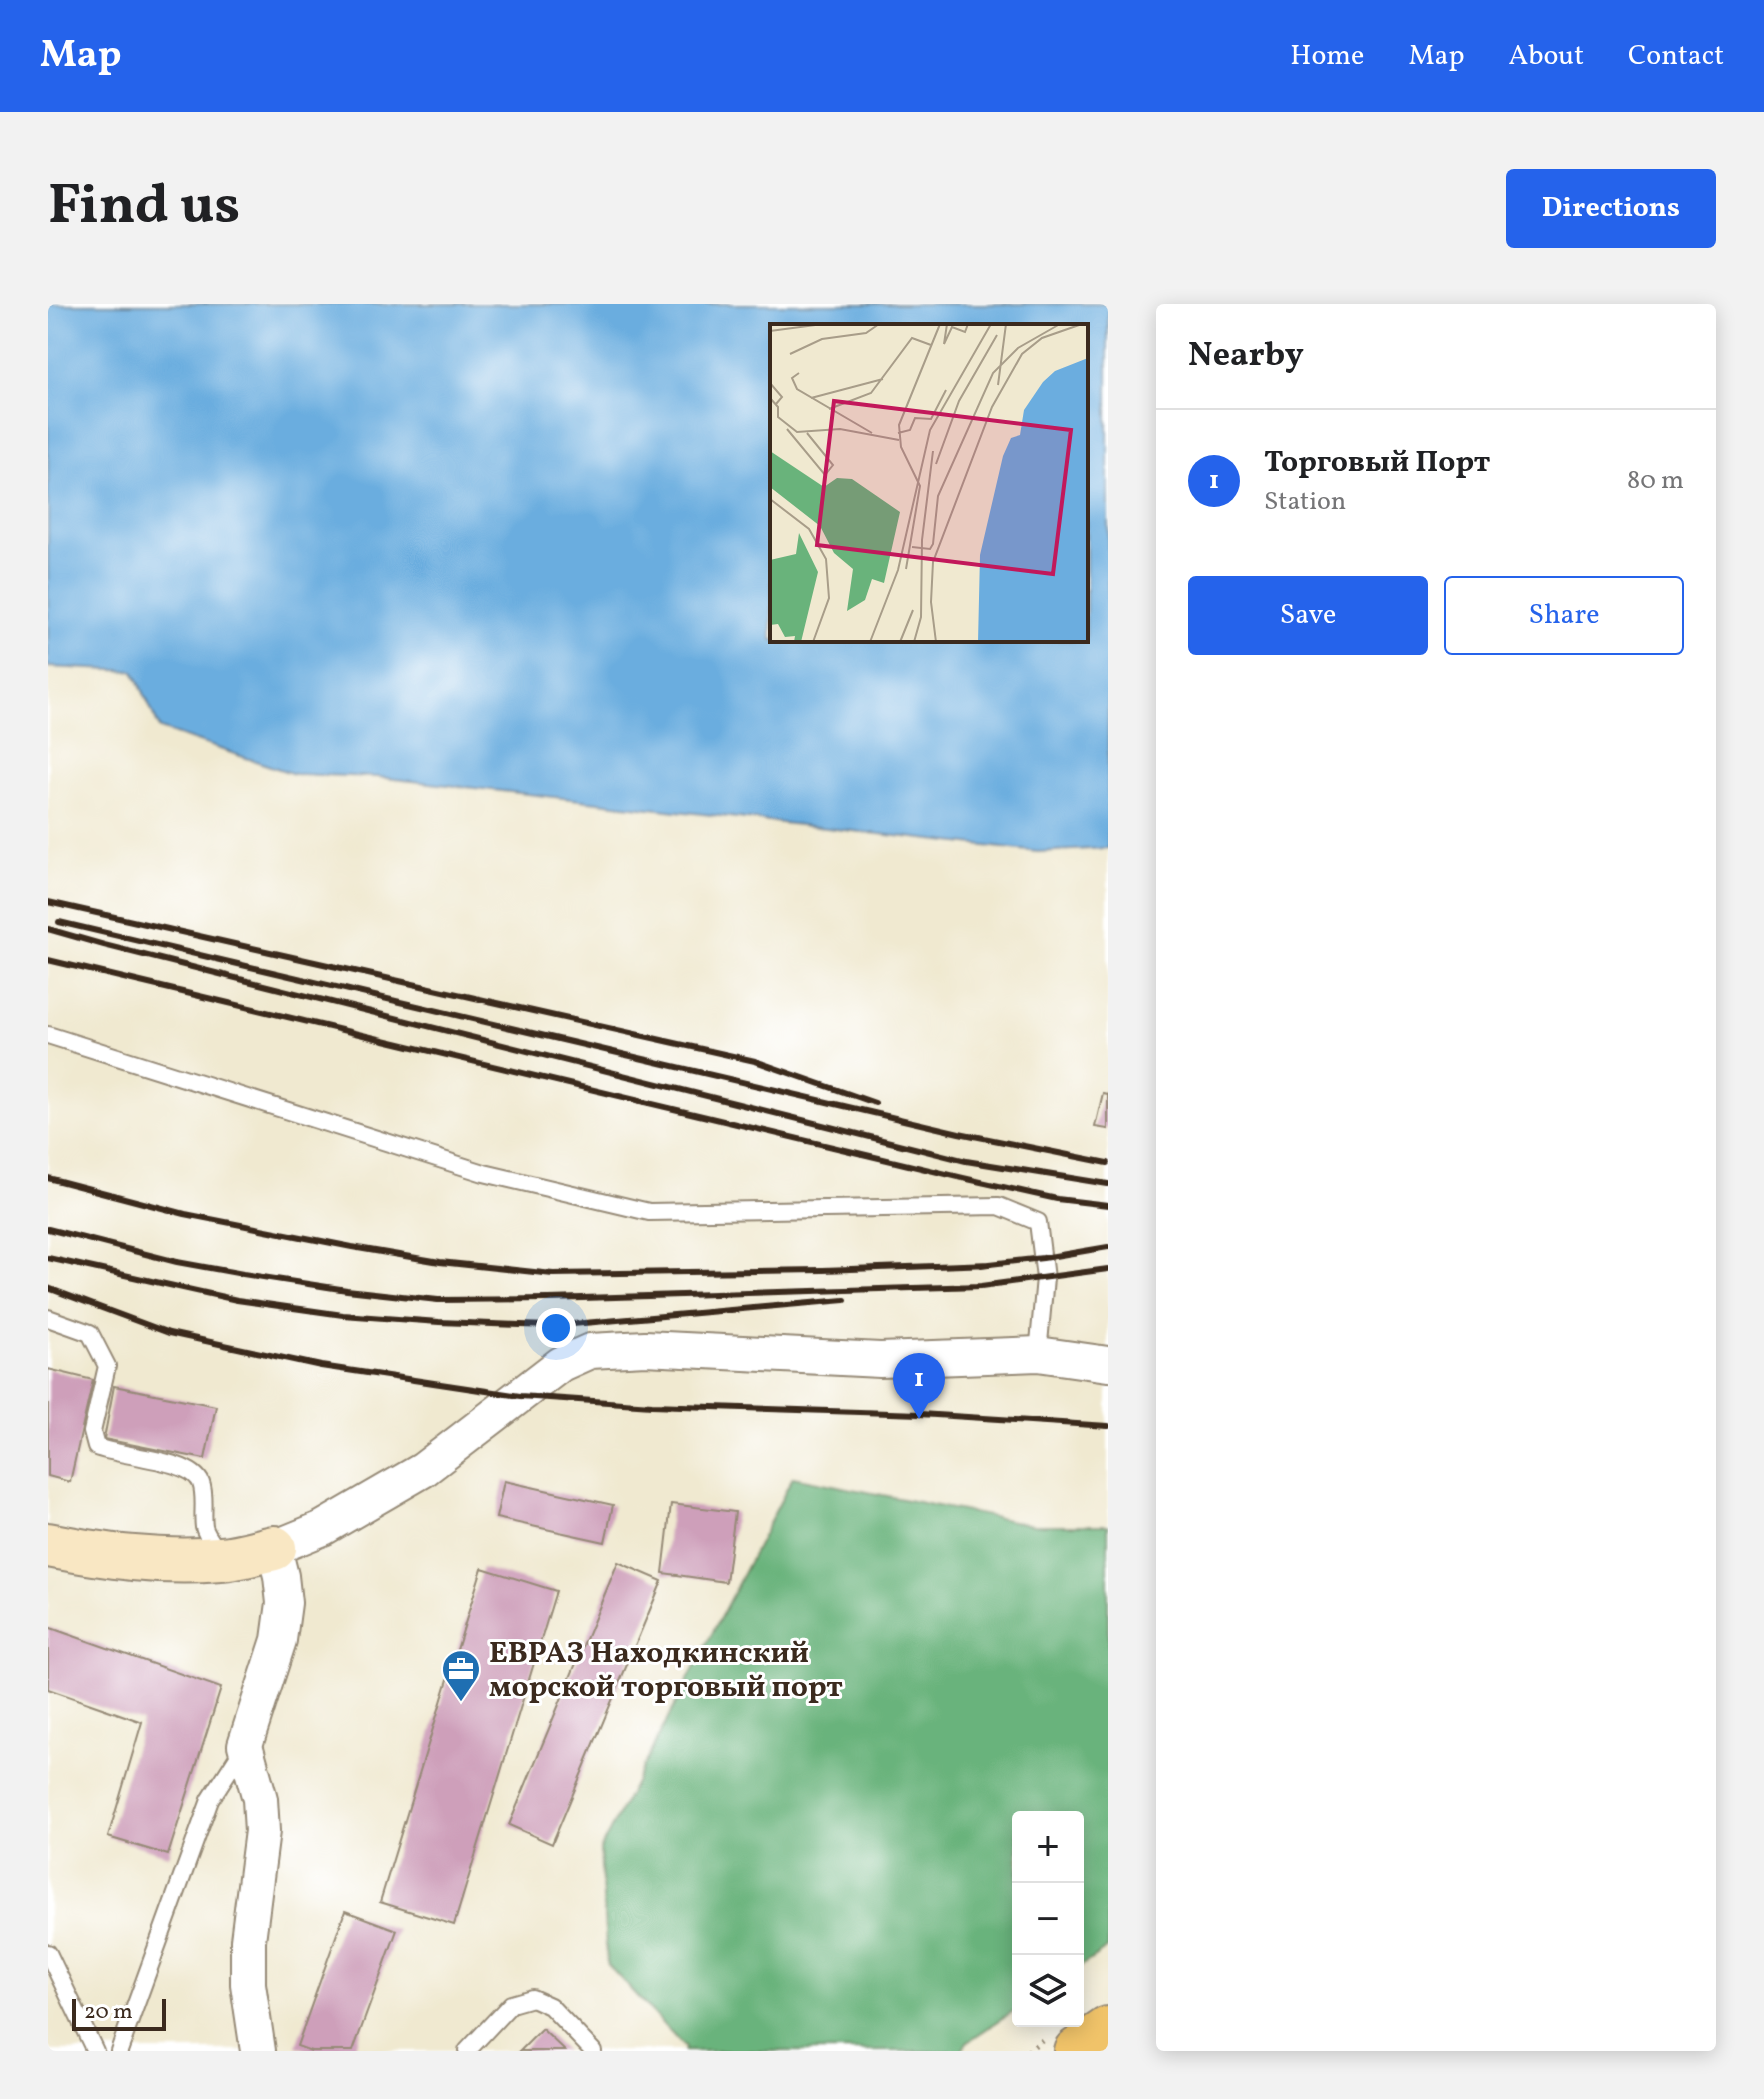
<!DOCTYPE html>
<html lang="en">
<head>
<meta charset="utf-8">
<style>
	:root { --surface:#fff; --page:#f2f2f2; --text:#202124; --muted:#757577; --line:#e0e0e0; --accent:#2563eb }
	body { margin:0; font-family:Vollkorn,serif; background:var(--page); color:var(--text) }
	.controls { position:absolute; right:24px; bottom:24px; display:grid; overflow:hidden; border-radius:8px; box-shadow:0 4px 20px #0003 }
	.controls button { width:72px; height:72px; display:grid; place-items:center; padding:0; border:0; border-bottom:2px solid var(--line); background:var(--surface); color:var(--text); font:40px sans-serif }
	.scale { position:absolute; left:24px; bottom:20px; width:94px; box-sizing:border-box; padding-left:8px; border:4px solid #3b2a1e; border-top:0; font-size:22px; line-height:28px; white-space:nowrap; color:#3b2a1e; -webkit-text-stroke:6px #fff; paint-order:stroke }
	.you { position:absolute; left:508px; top:1024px; width:28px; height:28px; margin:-20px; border:6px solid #fff; border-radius:50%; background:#1a73e8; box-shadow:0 0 0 12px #1a73e833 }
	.badge { display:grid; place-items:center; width:52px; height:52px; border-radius:50%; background:var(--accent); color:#fff; font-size:26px; font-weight:700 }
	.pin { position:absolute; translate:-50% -66px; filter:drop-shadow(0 2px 4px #0008) }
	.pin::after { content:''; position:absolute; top:42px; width:28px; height:24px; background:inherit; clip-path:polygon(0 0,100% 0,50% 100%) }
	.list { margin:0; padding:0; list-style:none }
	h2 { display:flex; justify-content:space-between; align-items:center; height:104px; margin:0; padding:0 32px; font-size:34px }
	h2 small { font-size:26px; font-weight:400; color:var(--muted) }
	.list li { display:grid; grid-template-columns:52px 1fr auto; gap:24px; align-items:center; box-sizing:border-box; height:144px; padding:0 32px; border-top:2px solid var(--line) }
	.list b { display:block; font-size:30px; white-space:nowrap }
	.list p { margin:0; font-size:26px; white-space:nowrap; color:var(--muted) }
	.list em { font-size:26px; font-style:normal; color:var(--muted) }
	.actions { display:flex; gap:16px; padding:24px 32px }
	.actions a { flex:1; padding:18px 0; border:2px solid var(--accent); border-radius:8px; text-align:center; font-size:28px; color:var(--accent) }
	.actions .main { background:var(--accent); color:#fff }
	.icon { flex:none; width:44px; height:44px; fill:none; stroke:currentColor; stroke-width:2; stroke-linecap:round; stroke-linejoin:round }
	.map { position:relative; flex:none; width:1060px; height:1747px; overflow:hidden; border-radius:8px }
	header { display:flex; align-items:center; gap:48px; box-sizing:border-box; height:112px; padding:0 40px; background:var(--accent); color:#fff }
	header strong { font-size:38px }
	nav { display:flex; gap:44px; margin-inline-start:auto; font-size:28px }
	.intro { display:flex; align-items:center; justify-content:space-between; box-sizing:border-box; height:192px; padding:0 48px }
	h1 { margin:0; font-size:56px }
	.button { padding:20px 36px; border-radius:8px; background:var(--accent); color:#fff; font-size:28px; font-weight:700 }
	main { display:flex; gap:48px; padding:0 48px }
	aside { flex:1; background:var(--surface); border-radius:8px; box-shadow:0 4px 20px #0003 }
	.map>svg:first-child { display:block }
	.forest { fill:#69b37b; stroke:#526e4c; stroke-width:2 }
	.water { fill:#6baddf; stroke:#536c7e; stroke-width:2; fill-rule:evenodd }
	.building { fill:#ce9fba }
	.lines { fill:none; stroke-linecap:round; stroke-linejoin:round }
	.lane-casing { stroke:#968a77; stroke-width:20 }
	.street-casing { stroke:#968a77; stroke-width:38 }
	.secondary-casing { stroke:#968a77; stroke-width:48 }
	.primary-casing { stroke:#968a77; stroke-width:48 }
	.path { stroke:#968a77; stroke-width:5; stroke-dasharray:2 6; stroke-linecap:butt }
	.lane { stroke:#fff; stroke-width:16 }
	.street { stroke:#fff; stroke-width:34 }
	.secondary { stroke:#f9e7c3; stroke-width:44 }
	.primary { stroke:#f0c369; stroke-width:44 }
	.rail { stroke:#3b2a1e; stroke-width:6 }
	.labels { text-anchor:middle; stroke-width:6; stroke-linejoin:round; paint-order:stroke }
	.poi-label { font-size:30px; font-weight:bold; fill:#3b2a1e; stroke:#fff; text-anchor:start }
	.inset-road { fill:none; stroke:#a89d89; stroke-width:2 }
	.view { fill:#c2185b; fill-opacity:0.15; stroke:#c2185b; stroke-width:4 }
	.inset-edge { fill:none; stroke:#3b2a1e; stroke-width:4 }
</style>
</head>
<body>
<header>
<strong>Map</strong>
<nav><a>Home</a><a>Map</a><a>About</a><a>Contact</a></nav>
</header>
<div class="intro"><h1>Find us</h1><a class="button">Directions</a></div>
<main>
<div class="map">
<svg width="1060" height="1747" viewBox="0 0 1060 1747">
	<rect width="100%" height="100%" fill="#fff"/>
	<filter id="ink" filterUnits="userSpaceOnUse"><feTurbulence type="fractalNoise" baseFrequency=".0125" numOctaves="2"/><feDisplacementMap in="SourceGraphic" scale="16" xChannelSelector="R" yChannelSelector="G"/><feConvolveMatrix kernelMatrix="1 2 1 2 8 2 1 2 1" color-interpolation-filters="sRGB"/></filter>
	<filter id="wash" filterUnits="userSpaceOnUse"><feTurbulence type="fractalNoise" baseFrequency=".006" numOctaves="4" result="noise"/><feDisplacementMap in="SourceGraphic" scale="32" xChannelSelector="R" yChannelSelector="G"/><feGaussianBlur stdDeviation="1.8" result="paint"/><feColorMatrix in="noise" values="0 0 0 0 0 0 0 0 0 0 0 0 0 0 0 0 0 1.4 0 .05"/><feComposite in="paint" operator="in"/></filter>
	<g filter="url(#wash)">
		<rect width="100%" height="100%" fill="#f0e9d0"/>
		<path class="forest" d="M745,1173L984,1221H1060V1644L1030,1664V1513H970V1704L919,1738L913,1747H636L637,1744L559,1660L552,1546Z"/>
		<path class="water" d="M0,0H1060V544L990,548L329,473L246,470L112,425L86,367L0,363ZM724,22H1038V336H724Z"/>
		<g id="blocks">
			<path class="building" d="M1055,789L1060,790V825L1047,823Z
				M0,1065L45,1076L22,1178L0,1172Z
				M66,1082L168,1102L157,1155L56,1135Z
				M456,1177L565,1201L557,1238L448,1214Z
				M623,1200L687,1208L678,1278L615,1269Z
				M570,1258L614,1277L504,1540L461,1521Z
				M434,1264L508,1287L406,1621L332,1598Z
				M0,1323L173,1384L120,1551L60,1533L94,1418L0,1385Z
				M297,1607L349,1626L305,1747H263L249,1742Z
				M494,1725L517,1747H472Z"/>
		</g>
	</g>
	<g filter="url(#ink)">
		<use href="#blocks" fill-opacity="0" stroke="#968a77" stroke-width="2"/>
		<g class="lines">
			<g class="lane-casing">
				<path id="lane" d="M0,731L436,869L601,908L951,902L990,918L997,974L990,1050
					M0,1014L42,1029L59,1062L44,1128L48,1143C74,1153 144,1155 153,1179C158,1192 154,1209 156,1223C158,1232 167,1242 172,1250
					M0,1649L47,1747
					M71,1747L162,1496L196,1443
					M419,1747L463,1700L484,1694L502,1702L545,1747"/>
			</g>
			<g class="street-casing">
				<path id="street" d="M210,1747L200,1680V1636L214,1527L212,1495L197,1441L231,1336L236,1299L233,1272L226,1244L275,1224L375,1166L513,1060L542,1047L597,1044L832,1056L990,1050L1060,1060"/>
			</g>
			<g class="secondary-casing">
				<path id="secondary" d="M0,1241C57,1252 113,1260 172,1255C190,1254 208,1248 226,1244"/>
			</g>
			<g class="primary-casing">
				<path id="primary" d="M1028,1747L1060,1725"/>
			</g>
			<path class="path" d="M980,1747L994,1736"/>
			<use href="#lane" class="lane"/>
			<use href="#street" class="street"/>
			<use href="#secondary" class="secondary"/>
			<use href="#primary" class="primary"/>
			<path class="rail" d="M0,598L707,757L827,799
				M11,618L911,829L1060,859
				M0,625L56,641L918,857L1060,880
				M0,656L915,874L1009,895L1060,901
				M0,874L137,910L304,943L392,958L505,970L775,966L943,960
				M0,925L129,958L195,970L299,986L390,996L501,995L933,982L1060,965
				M0,954L189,996L295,1011L391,1018L502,1022L797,996
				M933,961L995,954L1060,943
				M0,984L121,1029L273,1062L472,1092L604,1101L872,1110L1060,1122"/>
		</g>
	</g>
	<defs>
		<g id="office-pin" transform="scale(2)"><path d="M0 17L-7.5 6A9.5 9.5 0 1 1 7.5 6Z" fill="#1f6fb2" stroke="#fff"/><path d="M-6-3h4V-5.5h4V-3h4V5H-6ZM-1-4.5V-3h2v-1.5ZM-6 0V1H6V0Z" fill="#fff"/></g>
	</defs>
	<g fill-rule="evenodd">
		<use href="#office-pin" x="413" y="1365"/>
	</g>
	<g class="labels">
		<g class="poi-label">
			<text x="441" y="1358">ЕВРАЗ Находкинский<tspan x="441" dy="34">морской торговый порт</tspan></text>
		</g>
	</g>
	<g transform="translate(722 20)">
		<rect width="318" height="318" fill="#f0e9d0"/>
		<path d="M0,127L54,163L67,154L82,155L130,188L114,259L102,255L95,276L77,287L83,245L64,229L50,202L0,163ZM29,209L48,248L31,318H24L25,312L15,313L8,300L0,301V236L26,230Z" fill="#69b37b"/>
		<path d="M318,34V318H208L210,231L233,132L241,114L250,111L254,86L273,58L285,47Z" fill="#6baddf"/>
		<path class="inset-road" d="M177,0L174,20L182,3L195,8L198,0M0,7L53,0M20,30L52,15L96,9L109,0M29,49L22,54L27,65L102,109M0,59L12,73L6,80M228,61L236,0M0,74L8,83V93L27,108L70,105L129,116M41,74L113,55M59,85L101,69L142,14L161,21M17,105L55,151L63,141L37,109M128,109L140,106L145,94L161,95L176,66M166,140L189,77L227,11M0,175L39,205L56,235L59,274L43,318M142,223L160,225L163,220L168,172L223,49L248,24L290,0M136,245L150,162L131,123L129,101L170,0M100,318L128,246L160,106L221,0M130,318L143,286M144,318L151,293L152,216L163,127M166,318L161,278L163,238L222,83L252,30L272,14L312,0"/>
		<path class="view" d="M64,77L301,106L283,250L47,221Z"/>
		<rect width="318" height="318" class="inset-edge"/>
	</g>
</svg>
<div class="controls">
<button>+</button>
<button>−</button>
<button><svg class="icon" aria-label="layers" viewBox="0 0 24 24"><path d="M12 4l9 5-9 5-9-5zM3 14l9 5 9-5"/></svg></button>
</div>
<div class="scale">20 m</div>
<div class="you"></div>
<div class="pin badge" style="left:871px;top:1115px">1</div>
</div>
<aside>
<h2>Nearby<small></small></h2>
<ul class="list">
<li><span class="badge">1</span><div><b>Торговый Порт</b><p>Station</p></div><em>80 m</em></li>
</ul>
<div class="actions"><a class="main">Save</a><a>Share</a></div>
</aside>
</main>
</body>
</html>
